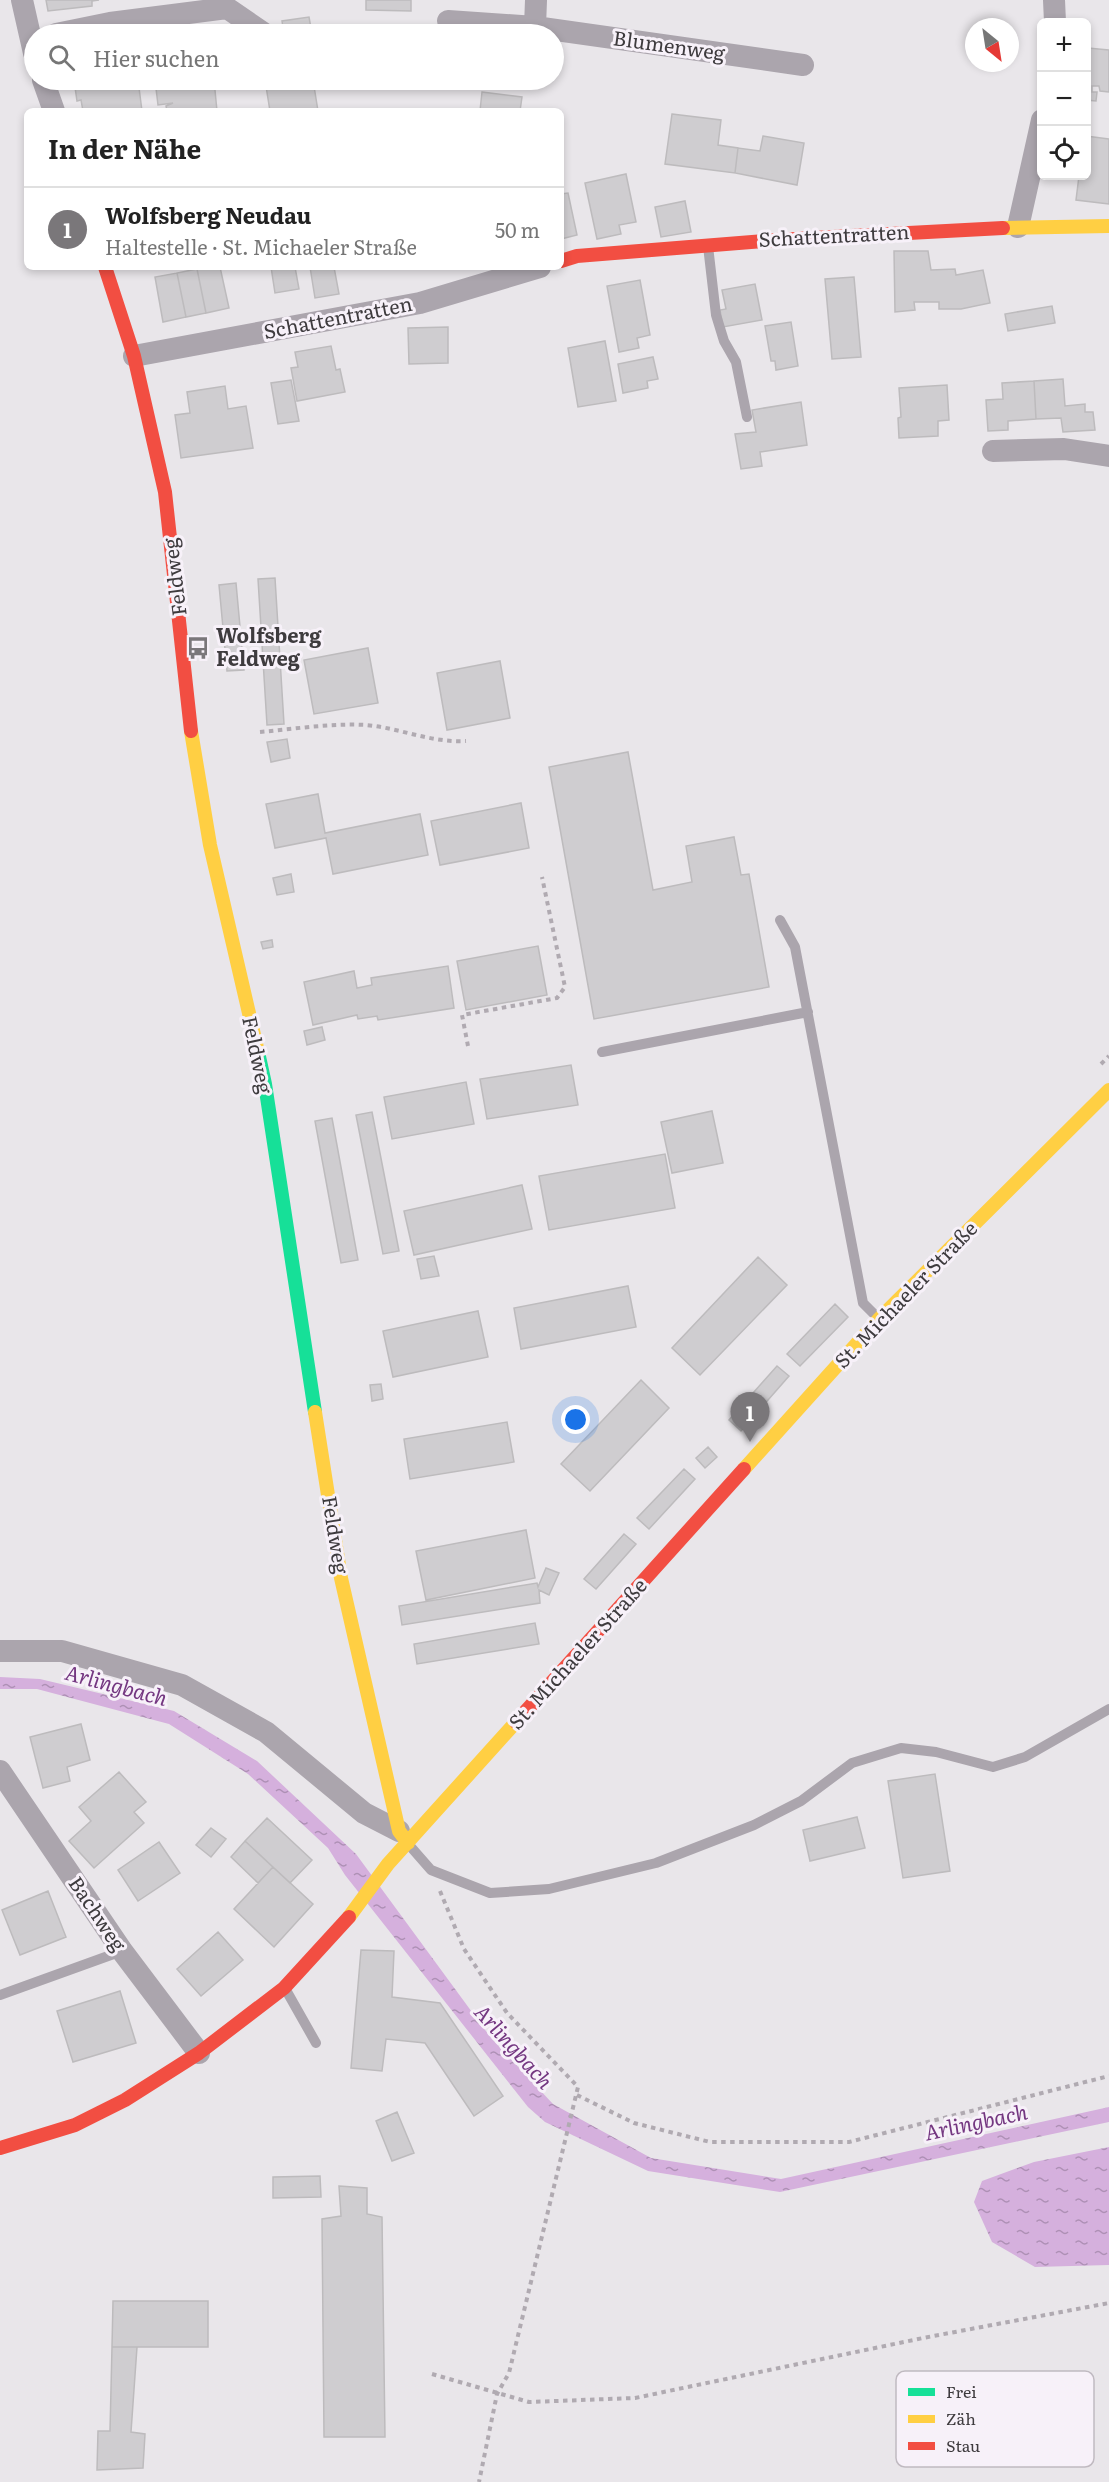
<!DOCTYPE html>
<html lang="de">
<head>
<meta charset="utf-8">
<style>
	:root { --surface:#fff; --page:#f2f2f2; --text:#222; --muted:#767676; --line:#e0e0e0; --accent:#7a777a }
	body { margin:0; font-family:Literata,serif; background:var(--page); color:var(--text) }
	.controls { position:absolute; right:18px; top:18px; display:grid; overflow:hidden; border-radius:9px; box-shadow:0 3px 9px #0003 }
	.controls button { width:54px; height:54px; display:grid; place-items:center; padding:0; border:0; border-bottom:2px solid var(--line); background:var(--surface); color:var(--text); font:30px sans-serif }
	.compass { position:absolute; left:965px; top:18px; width:54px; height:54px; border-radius:50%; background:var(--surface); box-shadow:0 3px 9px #0003; rotate:150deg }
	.you { position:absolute; left:576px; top:1420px; width:21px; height:21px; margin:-15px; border:4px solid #fff; border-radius:50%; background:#1a73e8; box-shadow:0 0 0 9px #1a73e833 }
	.badge { display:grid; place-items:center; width:39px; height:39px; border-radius:50%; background:var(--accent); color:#fff; font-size:20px; font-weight:700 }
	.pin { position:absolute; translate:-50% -50px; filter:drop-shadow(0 2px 3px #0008) }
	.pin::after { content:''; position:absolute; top:32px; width:21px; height:18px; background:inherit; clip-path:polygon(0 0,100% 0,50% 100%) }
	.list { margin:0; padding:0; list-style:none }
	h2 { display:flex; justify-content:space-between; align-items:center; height:78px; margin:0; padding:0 24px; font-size:26px }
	h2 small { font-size:20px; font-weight:400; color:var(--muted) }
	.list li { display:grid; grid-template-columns:39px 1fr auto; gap:18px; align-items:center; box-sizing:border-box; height:84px; padding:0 24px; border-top:2px solid var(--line) }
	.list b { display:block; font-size:22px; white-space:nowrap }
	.list p { margin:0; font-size:20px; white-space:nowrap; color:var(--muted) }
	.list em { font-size:20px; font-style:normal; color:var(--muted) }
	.icon { flex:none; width:33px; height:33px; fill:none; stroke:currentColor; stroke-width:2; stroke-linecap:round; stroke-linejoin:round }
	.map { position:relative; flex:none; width:1109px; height:2482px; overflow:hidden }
	.search { position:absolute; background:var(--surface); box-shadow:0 3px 9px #0003; left:24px; top:24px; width:540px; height:66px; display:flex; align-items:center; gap:15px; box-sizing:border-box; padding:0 21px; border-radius:33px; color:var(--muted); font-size:22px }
	.panel { position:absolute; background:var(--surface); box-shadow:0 3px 9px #0003; left:24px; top:108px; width:540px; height:162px; border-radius:9px }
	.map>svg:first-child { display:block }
	.water { fill:url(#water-ripples) }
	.building { fill:#cfcdd0; stroke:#bdbbbd; stroke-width:1.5 }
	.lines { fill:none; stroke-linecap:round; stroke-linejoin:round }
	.path { stroke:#b0aab1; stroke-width:4; stroke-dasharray:4.5 4.5; stroke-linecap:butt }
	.lane { stroke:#aba5ad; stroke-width:10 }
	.street { stroke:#aba5ad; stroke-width:22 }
	.fast { stroke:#16e098; stroke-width:14 }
	.slow { stroke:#ffcf43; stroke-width:14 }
	.jam { stroke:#f24e42; stroke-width:14 }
	.labels { text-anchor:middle; stroke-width:6; stroke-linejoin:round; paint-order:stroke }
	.street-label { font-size:20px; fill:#3e3b3e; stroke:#f7f1f9 }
	.poi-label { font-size:20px; font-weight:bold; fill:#3e3b3e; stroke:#f7f1f9; text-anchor:start }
	.water-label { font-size:21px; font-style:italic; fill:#743781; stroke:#f7f1f9 }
	.key { fill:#f7f1f9; stroke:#c0bac1; stroke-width:1.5 }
	.key-label { font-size:16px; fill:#3e3b3e }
</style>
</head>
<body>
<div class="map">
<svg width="1109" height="2482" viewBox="0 0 1109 2482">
	<defs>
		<pattern id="water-ripples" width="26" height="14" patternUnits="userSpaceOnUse" patternTransform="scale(1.5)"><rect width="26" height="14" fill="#d5b0dd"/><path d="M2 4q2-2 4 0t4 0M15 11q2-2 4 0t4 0" fill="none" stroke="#ae90b5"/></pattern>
	</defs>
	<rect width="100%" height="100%" fill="#e9e6ea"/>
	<path class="water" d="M0,1677L40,1679L174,1711L257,1761L356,1854L491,2038L553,2104L651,2158L781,2179L1109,2107V2122L780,2192L648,2171L545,2122L528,2107L345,1875L328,1848L248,1774L169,1724L37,1689H0Z
		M1109,2147V2265L1035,2267L992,2242L974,2202L982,2181L1034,2162Z"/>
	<path class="building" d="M46,0H99L92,1V6L48,11Z
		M366,0H411V11L366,10Z
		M309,17L312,34H284L282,21Z
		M1088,48L1109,50V92L1100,91L1099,86H1092V92H1097L1096,101L1086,100Z
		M74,80H138L142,111H83L81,100L77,101Z
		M155,80H185L186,88L200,87L198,80H214L217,111H167L166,106L173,103L158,105Z
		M265,80H313L318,111H270Z
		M482,92L522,97L520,111H480Z
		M672,114L721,120L718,145L738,148L735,173L665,164Z
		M763,136L804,143L797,185L735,173L738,148L760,151Z
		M1086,136L1109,139V204L1076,200L1079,176H1086Z
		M626,174L636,222L619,225L621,234L597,239L585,183Z
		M568,193L577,235L561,239V194Z
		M685,201L691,232L661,237L655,207Z
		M894,251H928L931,270L955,269L956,275L983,270L990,303L961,309H939V302H914L915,310L895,312Z
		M206,267H220L229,308L206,313L197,269Z
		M271,267H295L299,289L275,293Z
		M310,267H334L339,294L315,298Z
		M197,269L206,313L186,317L177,273Z
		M177,273L186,317L163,322L155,277Z
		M854,277L861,357L832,359L825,279Z
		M640,280L650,335L637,338L639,348L619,352L607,286Z
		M755,284L762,320L723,327L720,310L726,309L722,290Z
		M1052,306L1055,323L1008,331L1005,314Z
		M791,322L798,366L776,370L775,361H771L765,326Z
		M448,327V363L409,364L408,328Z
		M605,341L616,401L578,407L568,348Z
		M331,346L336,370L340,369L345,392L297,401L291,368L298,367L295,352Z
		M653,357L658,379L647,381L648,388L623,393L618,364Z
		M1063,379L1065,406L1085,404V412H1093L1095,430L1063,432L1061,418L1036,419L1034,381Z
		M291,380L299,421L278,424L271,383Z
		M1034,381L1036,419L1008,421V430L988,431L986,400L1003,399L1002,383Z
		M947,385L949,420L938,421V436L899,438L898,418L901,417L899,388Z
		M225,386L228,409L246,406L253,448L181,458L175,415L190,413L187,392Z
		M801,402L807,445L760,452L762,466L741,469L735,434L756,432L752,410Z
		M275,578L284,724L267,725L258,579Z
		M236,583L244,670L227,671L219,585Z
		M368,648L378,703L314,714L304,660Z
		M500,661L510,718L447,730L437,673Z
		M287,739L290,758L271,762L267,742Z
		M628,752L653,890L692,882L686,846L734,837L741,875L749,874L769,987L594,1019L549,767Z
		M318,794L325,833L420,814L428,855L333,874L326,838L275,848L266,804Z
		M521,803L529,848L440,865L431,821Z
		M291,874L294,892L277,895L273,878Z
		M272,940L273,947L263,949L261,942Z
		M538,946L547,995L466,1010L457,961Z
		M448,966L454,1008L378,1020L377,1016L358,1019L357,1015L313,1025L304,982L354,971L357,988L372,985L371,978Z
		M322,1027L325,1040L307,1045L304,1031Z
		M571,1065L578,1105L487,1119L480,1079Z
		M466,1082L474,1124L392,1139L384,1097Z
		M712,1111L723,1163L672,1173L661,1122Z
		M372,1112L399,1251L383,1254L356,1115Z
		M332,1118L358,1260L341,1263L315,1121Z
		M665,1154L675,1208L549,1230L539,1176Z
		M522,1185L532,1229L414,1255L404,1211Z
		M434,1256L439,1276L421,1279L417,1259Z
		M758,1257L787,1285L700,1375L672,1348Z
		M628,1286L636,1327L521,1349L514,1308Z
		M835,1304L848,1317L800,1366L787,1354Z
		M478,1311L488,1357L393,1377L383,1331Z
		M777,1366L789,1376L741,1431L729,1420Z
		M641,1380L669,1408L590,1491L561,1464Z
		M381,1384L383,1399L372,1401L370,1385Z
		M507,1422L514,1462L410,1479L404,1439Z
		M708,1447L717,1457L705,1468L696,1458Z
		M684,1469L695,1479L649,1529L637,1518Z
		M526,1530L535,1578L426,1600L416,1551Z
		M624,1534L636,1544L596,1589L584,1579Z
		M546,1568L559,1573L549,1595L539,1590L540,1603L402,1625L399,1606L537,1583L538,1587Z
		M535,1623L539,1644L417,1664L414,1644Z
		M81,1724L90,1760L67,1767L70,1781L43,1788L30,1737Z
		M119,1772L146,1802L134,1812L144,1823L94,1868L69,1841L91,1821L79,1807Z
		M935,1774L950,1871L903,1878L888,1781Z
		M857,1817L865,1848L810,1861L803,1830Z
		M267,1818L312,1860L290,1883L245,1841Z
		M211,1828L226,1839L211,1857L196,1845Z
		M245,1841L273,1867L258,1883L231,1857Z
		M159,1842L180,1873L138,1901L118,1870Z
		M273,1867L313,1904L274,1947L234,1909Z
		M48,1891L66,1937L20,1955L2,1910Z
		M218,1932L243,1960L201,1996L177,1969Z
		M361,1950L394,1951L392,1997L440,2003L503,2096L474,2116L425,2043L386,2039L382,2071L351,2068Z
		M120,1991L136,2043L73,2062L57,2011Z
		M397,2112L414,2153L392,2161L376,2121Z
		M320,2176L321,2197L273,2198V2177Z
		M339,2186L367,2188V2214L382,2217L385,2437H324L322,2219L341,2216Z
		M113,2301H208V2347H112Z
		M112,2347H137L131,2432L145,2434L143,2468L97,2470L98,2431H110Z"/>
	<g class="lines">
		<path class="path" d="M260,732C295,729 331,723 366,725C400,728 431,743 466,741
			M468,1046L462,1015L557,998L565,987L542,877
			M1101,1064L1109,1056
			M440,1891L464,1949L507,2013L578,2087L509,2373L497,2394L479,2482
			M577,2095L634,2123L710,2142H849L1109,2076
			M432,2374L529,2402L635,2398L923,2338L1109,2303"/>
		<path class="lane" d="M708,246L716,315L724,341L736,362L747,417
			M780,920L795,947L863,1303L877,1317
			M602,1052L808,1012
			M410,1846L431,1870L490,1893L549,1889L656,1863L754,1825L801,1801L852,1763L901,1748L936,1752L993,1767L1025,1757L1109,1709
			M286,1990L316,2043
			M0,1995L122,1951"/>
		<path class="street" d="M22,0L34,53
			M1054,0L1055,22
			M448,21L535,27L803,65
			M535,27L536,0
			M56,34L110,23L227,8L265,34
			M43,80L54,111
			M1018,227L1042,120
			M134,356L420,303L540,267
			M993,451L1064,449L1109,456
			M0,1651H62L182,1685L266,1732L364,1813L399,1831
			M0,1771L122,1951L199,2053"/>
		<path class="fast" d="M258,1052L265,1084L315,1412"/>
		<path class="slow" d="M1003,228L1109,226
			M191,731L210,845L258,1052
			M315,1412L341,1578L399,1831L408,1843
			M744,1469L879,1319L1109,1090
			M349,1917L388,1864L516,1722"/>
		<path class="jam" d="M561,261L577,256L776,240L1003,228
			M105,267L134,356L165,492L191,731
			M516,1722L744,1469
			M0,2148L75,2125L125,2100L199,2053L284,1988L349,1917"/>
	</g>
	<defs>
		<g id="bus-bare" transform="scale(1.8)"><path d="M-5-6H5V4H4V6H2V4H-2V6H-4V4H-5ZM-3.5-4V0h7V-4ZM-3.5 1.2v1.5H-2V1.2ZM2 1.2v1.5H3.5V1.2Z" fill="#7a777a" stroke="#f7f1f9" stroke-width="2.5" paint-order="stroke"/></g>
	</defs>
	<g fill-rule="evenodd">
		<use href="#bus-bare" x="198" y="648"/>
	</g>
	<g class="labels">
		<g class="street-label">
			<text transform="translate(669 46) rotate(8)" y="7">Blumenweg</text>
			<text transform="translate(834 236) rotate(-3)" y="7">Schattentratten</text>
			<text transform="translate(338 318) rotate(-11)" y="7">Schattentratten</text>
			<text transform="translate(175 577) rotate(-97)" y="7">Feldweg</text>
			<text transform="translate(257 1055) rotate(78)" y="7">Feldweg</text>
			<text transform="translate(906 1295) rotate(-46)" y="7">St. Michaeler Straße</text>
			<text transform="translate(335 1535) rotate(81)" y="7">Feldweg</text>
			<text transform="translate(578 1654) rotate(-48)" y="7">St. Michaeler Straße</text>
			<text transform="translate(97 1914) rotate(56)" y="7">Bachweg</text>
		</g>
		<g class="poi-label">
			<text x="216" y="643">Wolfsberg<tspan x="216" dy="23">Feldweg</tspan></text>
		</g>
		<g class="water-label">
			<text transform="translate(116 1686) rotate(15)" y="7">Arlingbach</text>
			<text transform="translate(513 2047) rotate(48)" y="7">Arlingbach</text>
			<text transform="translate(976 2123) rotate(-12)" y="7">Arlingbach</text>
		</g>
	</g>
	<rect x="896" y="2371" width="198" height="96" rx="9" class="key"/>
	<rect x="908" y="2388" width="27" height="8" fill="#16e098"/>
	<rect x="908" y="2415" width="27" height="8" fill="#ffcf43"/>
	<rect x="908" y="2442" width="27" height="8" fill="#f24e42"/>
	<g class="key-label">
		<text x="946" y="2398">Frei</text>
		<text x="946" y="2425">Zäh</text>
		<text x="946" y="2452">Stau</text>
	</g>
</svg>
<div class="controls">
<button>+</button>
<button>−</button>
<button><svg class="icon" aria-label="locate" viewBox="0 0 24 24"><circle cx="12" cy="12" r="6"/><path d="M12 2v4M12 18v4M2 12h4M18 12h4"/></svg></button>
</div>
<svg class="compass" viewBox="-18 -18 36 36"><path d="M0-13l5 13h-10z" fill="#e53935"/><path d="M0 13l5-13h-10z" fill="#767676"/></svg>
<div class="you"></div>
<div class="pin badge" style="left:750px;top:1442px">1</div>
<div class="search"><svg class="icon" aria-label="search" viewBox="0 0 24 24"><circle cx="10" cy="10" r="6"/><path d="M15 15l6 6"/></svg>Hier suchen</div>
<section class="panel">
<h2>In der Nähe<small></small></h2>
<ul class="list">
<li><span class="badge">1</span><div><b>Wolfsberg Neudau</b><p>Haltestelle · St. Michaeler Straße</p></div><em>50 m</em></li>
</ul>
</section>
</div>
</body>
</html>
